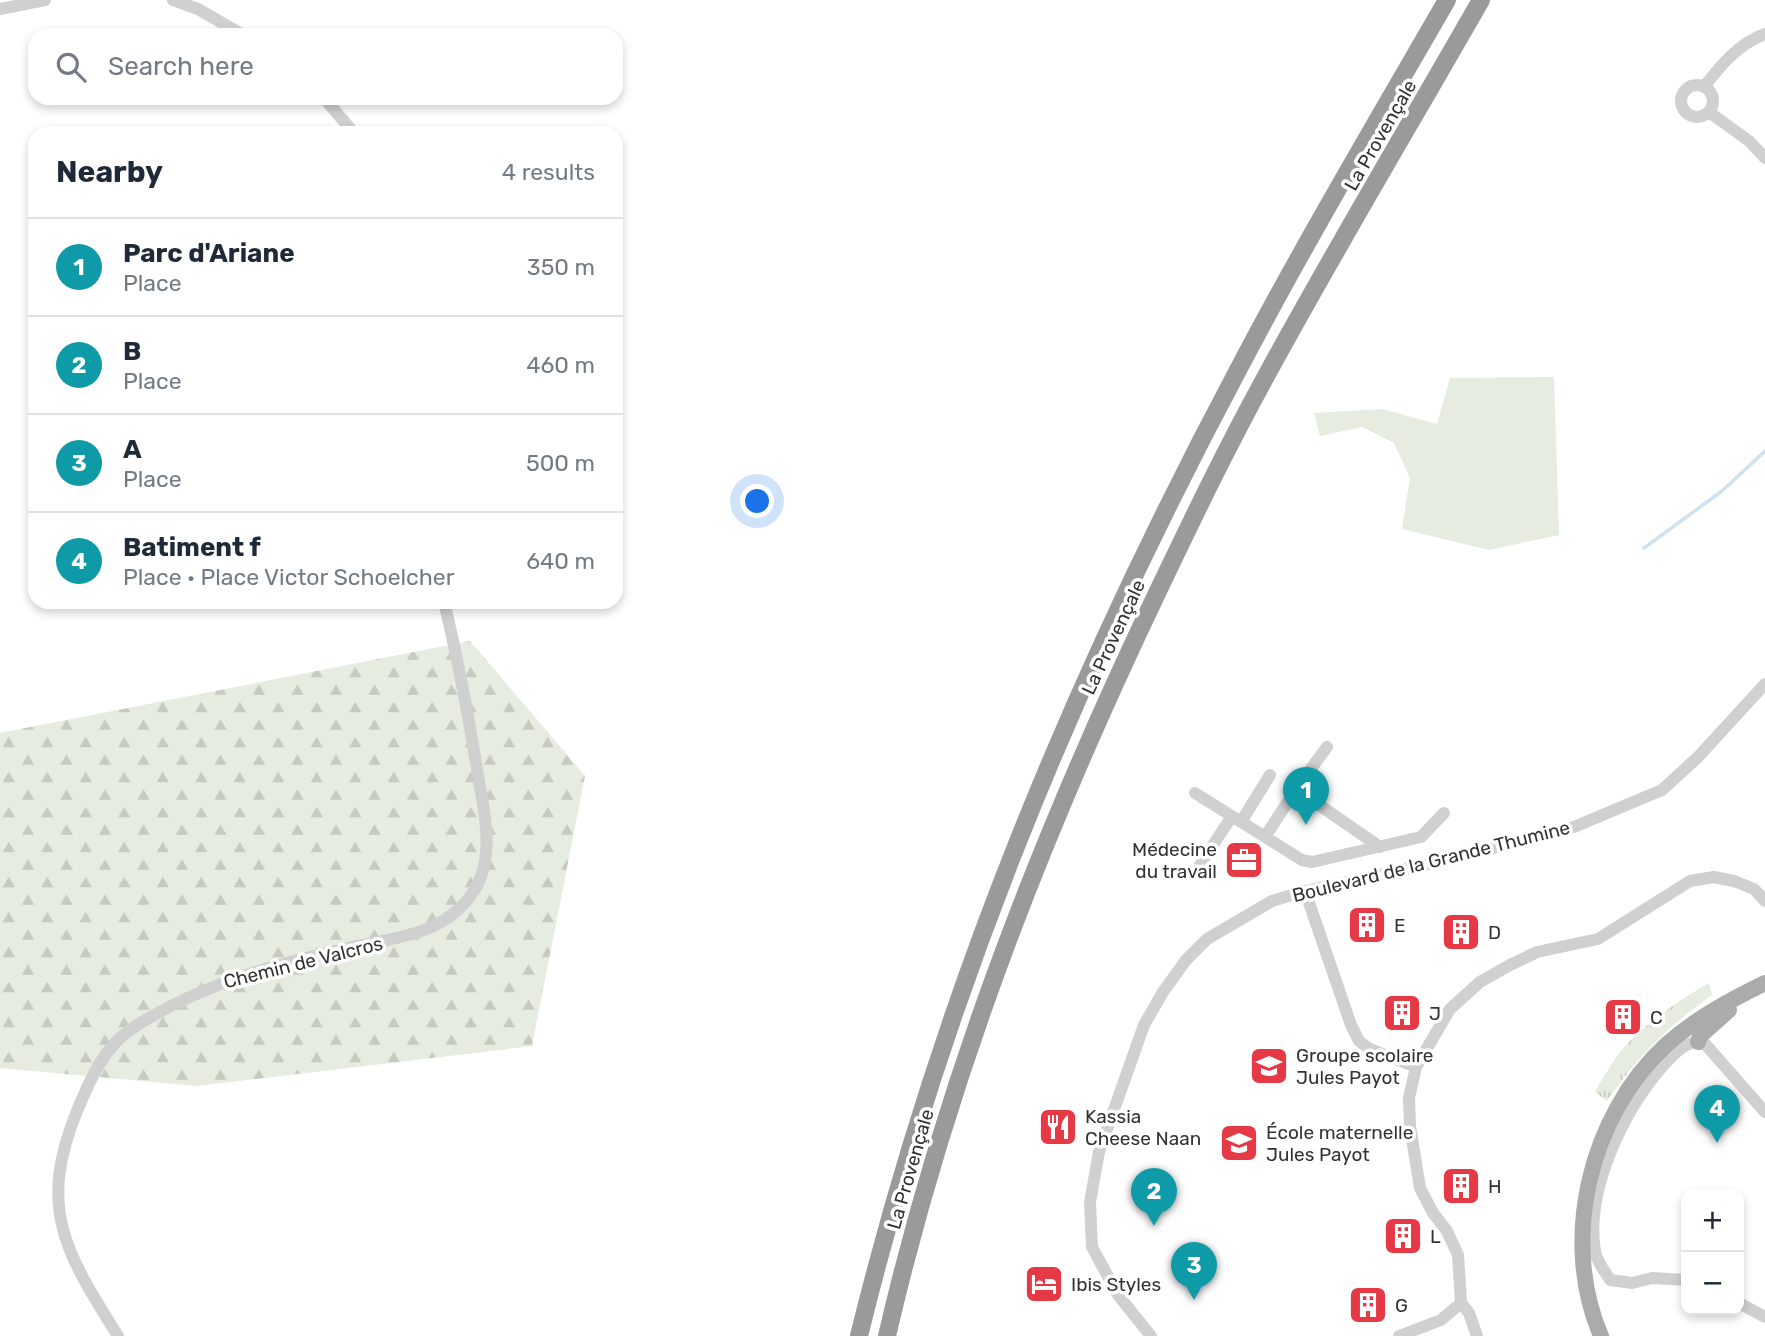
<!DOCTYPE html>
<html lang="en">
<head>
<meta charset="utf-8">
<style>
	:root { --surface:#fff; --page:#f6f6f7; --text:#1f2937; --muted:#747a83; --line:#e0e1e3; --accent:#e63946 }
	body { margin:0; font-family:Rubik,sans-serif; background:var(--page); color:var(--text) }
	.controls { position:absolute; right:21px; bottom:21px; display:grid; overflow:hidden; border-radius:14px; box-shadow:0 4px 10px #0003 }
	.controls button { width:63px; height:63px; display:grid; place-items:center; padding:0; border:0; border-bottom:2px solid var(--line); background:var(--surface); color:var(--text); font:35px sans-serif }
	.you { position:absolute; left:758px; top:502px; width:24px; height:24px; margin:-18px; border:5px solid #fff; border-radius:50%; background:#1a73e8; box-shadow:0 0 0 10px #1a73e833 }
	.badge { display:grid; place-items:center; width:46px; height:46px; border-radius:50%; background:var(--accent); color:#fff; font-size:23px; font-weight:700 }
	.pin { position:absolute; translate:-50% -58px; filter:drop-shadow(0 2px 4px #0008) }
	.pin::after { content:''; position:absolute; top:37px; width:24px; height:21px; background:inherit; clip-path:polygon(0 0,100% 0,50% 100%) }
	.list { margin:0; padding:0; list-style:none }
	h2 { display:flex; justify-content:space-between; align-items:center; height:91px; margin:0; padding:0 28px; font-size:30px }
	h2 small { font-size:23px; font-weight:400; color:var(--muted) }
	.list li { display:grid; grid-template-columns:46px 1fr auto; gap:21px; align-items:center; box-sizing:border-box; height:98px; padding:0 28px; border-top:2px solid var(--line) }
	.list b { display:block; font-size:26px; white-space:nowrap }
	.list p { margin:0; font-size:23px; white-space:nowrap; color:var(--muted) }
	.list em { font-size:23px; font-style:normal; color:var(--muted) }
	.icon { flex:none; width:38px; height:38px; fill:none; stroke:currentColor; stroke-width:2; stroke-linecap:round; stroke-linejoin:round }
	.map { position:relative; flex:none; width:1765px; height:1336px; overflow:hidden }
	.search { position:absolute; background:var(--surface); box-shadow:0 4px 10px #0003; left:28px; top:28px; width:595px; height:77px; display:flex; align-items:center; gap:18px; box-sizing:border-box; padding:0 24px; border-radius:21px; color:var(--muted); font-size:26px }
	.panel { position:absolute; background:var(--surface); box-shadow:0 4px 10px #0003; left:28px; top:126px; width:595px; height:483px; border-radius:21px }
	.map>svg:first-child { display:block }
	.grass { fill:url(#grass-tufts) }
	.forest { fill:url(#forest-firs) }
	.green { fill:#e6ecdf }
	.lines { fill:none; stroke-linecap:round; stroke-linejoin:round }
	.stream { stroke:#cfe2ee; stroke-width:3.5 }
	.minor { stroke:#d0d0d0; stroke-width:12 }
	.major { stroke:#ababab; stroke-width:16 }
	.highway { stroke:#9a9a9a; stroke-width:18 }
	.labels { text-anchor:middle; stroke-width:7; stroke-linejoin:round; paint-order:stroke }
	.street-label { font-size:19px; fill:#333; stroke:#fff }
	.poi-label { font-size:19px; fill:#333; stroke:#fff; text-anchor:start }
</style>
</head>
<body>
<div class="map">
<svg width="1765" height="1336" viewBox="0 0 1765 1336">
	<defs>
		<pattern id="grass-tufts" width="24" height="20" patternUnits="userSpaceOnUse" patternTransform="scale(1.75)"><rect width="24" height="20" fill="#e6ecdf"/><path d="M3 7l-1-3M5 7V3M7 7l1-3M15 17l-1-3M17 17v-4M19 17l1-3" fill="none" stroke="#c6cbc0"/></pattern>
		<pattern id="forest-firs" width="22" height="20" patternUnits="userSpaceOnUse" patternTransform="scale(1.75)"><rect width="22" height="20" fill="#e6ecdf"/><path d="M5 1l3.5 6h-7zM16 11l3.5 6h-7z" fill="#c6cbc0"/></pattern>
	</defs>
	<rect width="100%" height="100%" fill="#fff"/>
	<path class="grass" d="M1709,983L1712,995C1666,1028 1639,1055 1607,1101L1595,1092C1601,1081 1608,1070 1615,1059C1638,1027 1675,1003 1709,983Z"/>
	<path class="forest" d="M470,641L585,776L532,1046L197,1086L0,1068V733Z"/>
	<path class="green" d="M1554,377L1559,535L1489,550L1402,529L1410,478L1394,443L1362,427L1320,436L1314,413L1382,409L1437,424L1450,378Z"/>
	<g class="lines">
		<path class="stream" d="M1644,548L1722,491L1765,451"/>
		<path class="minor" d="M173,0L198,9L243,35
			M0,9L45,0
			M1681 101a16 16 0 1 1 32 0a16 16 0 1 1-32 0Z
			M1704,87C1721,65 1738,44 1765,34
			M324,98L354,133
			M1709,112L1749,141L1765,158
			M1296,789L1327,747
			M1195,793L1302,860L1312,862L1421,837L1444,813
			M1241,822L1270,775
			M1265,837L1296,789L1380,847
			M1200,865L1232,816
			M1305,891L1351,1025L1359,1041L1370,1049L1416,1067
			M1686,1280L1652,1278L1632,1283L1610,1280C1604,1270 1597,1262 1595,1251C1585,1191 1623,1112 1661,1068C1670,1058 1681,1045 1695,1042L1706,1045L1765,1112
			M1739,1303L1765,1317
			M118,1336C66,1253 37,1209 77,1111C87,1087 98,1061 116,1042C132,1026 154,1015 173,1005C231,976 286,962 348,948C394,938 446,935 474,891C485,874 488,850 486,830C485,808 479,785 476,763C467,708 457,655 444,602
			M1151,1336L1118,1295L1092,1247L1090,1202L1099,1152L1144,1025L1163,992L1186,960L1207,939L1272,901L1305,891L1456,858L1574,827L1662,790L1698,757L1765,684
			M1399,1336L1441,1320L1461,1303
			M1477,1336L1469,1313L1461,1303L1458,1255L1447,1231L1433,1213L1420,1188L1410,1126L1409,1098L1416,1067L1450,1009L1480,982L1510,965L1537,952L1598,939L1690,881L1714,877L1734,881L1754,889L1765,901"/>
		<path class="major" d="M1698,1042L1700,1036L1729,1010
			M1601,1336C1560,1241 1589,1116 1666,1045C1695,1019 1730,1000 1765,983"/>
		<path class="highway" d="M859,1336C942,997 1073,680 1237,372C1303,246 1376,123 1447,0
			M887,1336C947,1077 1044,829 1159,589C1193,518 1227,447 1265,378C1334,251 1409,126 1481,0"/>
	</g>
	<defs>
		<g id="office-square" transform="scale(2.0125)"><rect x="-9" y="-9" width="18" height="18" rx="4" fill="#e63946" stroke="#fff"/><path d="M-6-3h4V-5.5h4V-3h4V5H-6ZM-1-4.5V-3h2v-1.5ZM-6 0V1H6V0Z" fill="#fff"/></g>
		<g id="building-square" transform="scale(2.0125)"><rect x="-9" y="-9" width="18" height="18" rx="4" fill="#e63946" stroke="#fff"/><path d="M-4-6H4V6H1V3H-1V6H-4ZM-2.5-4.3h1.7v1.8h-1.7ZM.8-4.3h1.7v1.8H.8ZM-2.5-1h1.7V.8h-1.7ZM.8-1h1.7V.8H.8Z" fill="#fff"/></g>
		<g id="school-square" transform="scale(2.0125)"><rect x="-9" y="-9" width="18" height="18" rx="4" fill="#e63946" stroke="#fff"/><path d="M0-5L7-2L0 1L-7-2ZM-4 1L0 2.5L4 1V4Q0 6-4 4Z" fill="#fff"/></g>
		<g id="restaurant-square" transform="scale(2.0125)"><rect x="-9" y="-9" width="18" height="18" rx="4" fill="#e63946" stroke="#fff"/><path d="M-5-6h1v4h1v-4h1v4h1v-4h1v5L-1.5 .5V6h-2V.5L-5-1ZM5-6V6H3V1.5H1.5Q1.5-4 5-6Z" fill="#fff"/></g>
		<g id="hotel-square" transform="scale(2.0125)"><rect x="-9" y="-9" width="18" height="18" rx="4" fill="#e63946" stroke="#fff"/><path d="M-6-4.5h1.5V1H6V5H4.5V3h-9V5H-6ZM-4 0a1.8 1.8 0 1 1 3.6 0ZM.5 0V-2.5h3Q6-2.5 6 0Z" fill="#fff"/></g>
	</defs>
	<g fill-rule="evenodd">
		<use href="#office-square" x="1244" y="860"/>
		<use href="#building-square" x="1367" y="925"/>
		<use href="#building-square" x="1461" y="932"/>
		<use href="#building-square" x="1402" y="1013"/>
		<use href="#building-square" x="1623" y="1017"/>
		<use href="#school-square" x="1269" y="1066"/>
		<use href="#restaurant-square" x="1058" y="1127"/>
		<use href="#school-square" x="1239" y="1143"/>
		<use href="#building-square" x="1461" y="1186"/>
		<use href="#building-square" x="1403" y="1236"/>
		<use href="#hotel-square" x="1044" y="1284"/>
		<use href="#building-square" x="1368" y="1305"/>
	</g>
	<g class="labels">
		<g class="street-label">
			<text transform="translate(1380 135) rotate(-60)" y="7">La Provençale</text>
			<text transform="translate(1113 637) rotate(-65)" y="7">La Provençale</text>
			<text transform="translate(1431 861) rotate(-14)" y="7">Boulevard de la Grande Thumine</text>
			<text transform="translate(303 962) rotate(-14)" y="7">Chemin de Valcros</text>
			<text transform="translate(910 1169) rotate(-74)" y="7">La Provençale</text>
		</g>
		<g class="poi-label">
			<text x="1217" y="856" text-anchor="end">Médecine<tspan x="1217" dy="22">du travail</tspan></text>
			<text x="1394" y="932">E</text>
			<text x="1488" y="939">D</text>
			<text x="1429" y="1020">J</text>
			<text x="1650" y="1024">C</text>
			<text x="1296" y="1062">Groupe scolaire<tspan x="1296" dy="22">Jules Payot</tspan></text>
			<text x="1085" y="1123">Kassia<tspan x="1085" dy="22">Cheese Naan</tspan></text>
			<text x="1266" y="1139">École maternelle<tspan x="1266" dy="22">Jules Payot</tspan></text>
			<text x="1488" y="1193">H</text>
			<text x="1430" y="1243">L</text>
			<text x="1071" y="1291">Ibis Styles</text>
			<text x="1395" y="1312">G</text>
		</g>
	</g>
</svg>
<div class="controls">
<button>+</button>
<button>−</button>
</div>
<div class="you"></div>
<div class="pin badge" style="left:1306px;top:825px;background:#0f9aa8">1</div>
<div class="pin badge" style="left:1154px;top:1226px;background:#0f9aa8">2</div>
<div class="pin badge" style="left:1194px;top:1300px;background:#0f9aa8">3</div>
<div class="pin badge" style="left:1717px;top:1143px;background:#0f9aa8">4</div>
<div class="search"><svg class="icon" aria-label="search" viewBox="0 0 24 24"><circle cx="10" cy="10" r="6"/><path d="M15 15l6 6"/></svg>Search here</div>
<section class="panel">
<h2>Nearby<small>4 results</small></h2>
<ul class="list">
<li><span class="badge" style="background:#0f9aa8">1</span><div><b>Parc d'Ariane</b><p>Place</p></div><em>350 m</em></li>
<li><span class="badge" style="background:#0f9aa8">2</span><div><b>B</b><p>Place</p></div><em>460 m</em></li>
<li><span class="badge" style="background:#0f9aa8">3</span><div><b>A</b><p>Place</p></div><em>500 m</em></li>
<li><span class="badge" style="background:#0f9aa8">4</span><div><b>Batiment f</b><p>Place · Place Victor Schoelcher</p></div><em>640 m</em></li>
</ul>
</section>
</div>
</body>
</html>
